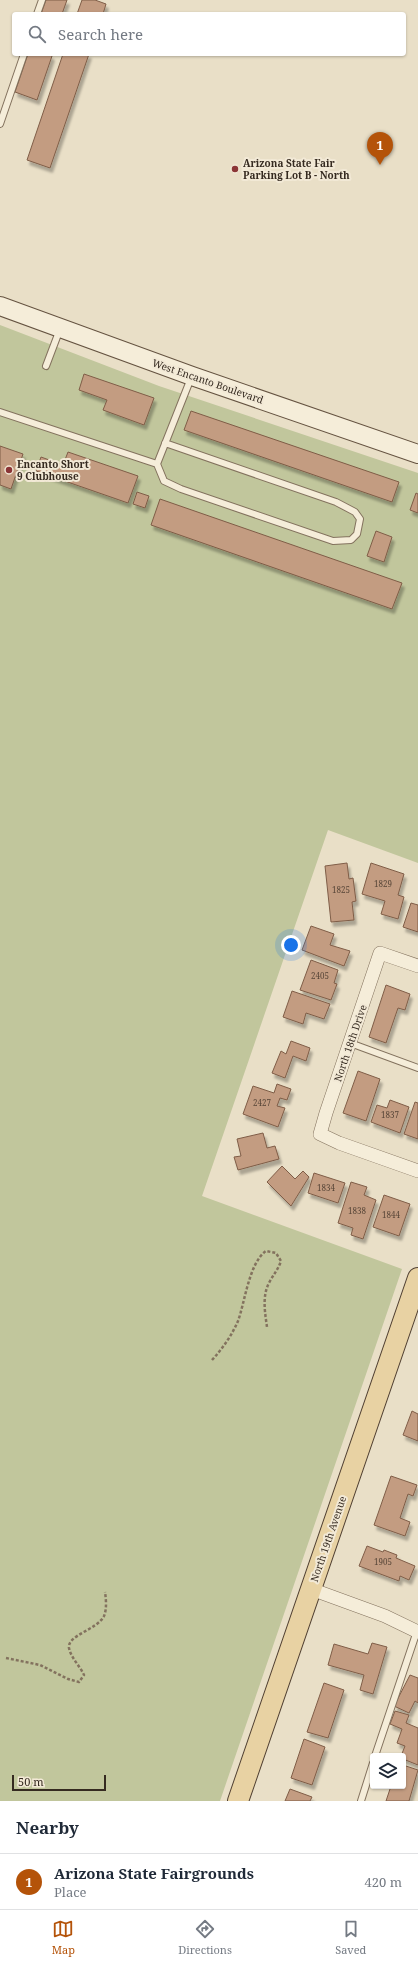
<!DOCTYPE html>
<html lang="en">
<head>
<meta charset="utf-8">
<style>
	:root { --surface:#fff; --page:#f2f2f3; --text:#1f2937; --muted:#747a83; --line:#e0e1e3; --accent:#b45309 }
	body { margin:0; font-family:"Noto Serif",serif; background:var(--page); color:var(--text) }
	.controls { position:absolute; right:12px; bottom:12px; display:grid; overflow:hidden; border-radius:4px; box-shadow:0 1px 3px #0004 }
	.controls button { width:36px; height:36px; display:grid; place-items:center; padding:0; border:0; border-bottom:1px solid var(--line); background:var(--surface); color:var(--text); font:20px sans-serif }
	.scale { position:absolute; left:12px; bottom:10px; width:94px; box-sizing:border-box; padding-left:4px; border:2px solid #352a20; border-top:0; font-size:11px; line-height:14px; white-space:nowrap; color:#352a20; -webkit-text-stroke:3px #f2e9d6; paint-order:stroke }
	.you { position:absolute; left:291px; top:945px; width:14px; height:14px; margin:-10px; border:3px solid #fff; border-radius:50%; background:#1a73e8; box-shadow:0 0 0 6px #1a73e833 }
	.badge { display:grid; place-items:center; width:26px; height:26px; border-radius:50%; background:var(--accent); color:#fff; font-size:13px; font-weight:700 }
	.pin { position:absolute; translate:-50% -33px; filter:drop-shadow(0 1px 2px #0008) }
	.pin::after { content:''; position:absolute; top:21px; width:14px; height:12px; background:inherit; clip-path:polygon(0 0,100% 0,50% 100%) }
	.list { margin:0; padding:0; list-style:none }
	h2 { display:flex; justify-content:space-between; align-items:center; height:52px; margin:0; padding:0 16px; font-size:17px }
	h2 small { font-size:13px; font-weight:400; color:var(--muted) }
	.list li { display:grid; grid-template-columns:26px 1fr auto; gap:12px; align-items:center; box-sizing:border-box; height:56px; padding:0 16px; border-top:1px solid var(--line) }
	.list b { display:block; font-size:15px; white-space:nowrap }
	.list p { margin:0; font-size:13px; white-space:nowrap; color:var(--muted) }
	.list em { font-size:13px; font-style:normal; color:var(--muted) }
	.icon { flex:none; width:22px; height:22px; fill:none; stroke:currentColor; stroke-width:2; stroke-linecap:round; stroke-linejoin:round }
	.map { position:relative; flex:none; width:418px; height:1801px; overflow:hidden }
	.search { position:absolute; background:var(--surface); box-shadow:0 1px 3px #0004; left:12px; right:12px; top:12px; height:44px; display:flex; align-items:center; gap:10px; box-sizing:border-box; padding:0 14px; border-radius:4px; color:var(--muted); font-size:15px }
	.sheet { height:108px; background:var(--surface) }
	nav { display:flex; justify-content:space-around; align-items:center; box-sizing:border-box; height:56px; border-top:1px solid var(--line); background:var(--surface); font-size:11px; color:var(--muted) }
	nav a { display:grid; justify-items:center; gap:2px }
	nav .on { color:var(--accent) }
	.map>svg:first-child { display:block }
	.green { fill:#c1c69c }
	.building { fill:#c39c81; stroke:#7f5d47; filter:url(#shadow) }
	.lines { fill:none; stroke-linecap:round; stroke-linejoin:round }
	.lane-casing { stroke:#83725e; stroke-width:8 }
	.street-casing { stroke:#83725e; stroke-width:14 }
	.secondary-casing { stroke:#655341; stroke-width:20 }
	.primary-casing { stroke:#514032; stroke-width:22 }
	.path { stroke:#83725e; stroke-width:2.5; stroke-dasharray:3 2; stroke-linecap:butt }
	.lane { stroke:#f5edd9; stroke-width:6 }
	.street { stroke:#f5edd9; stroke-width:13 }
	.secondary { stroke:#f5edd9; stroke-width:18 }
	.primary { stroke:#e8d2a3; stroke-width:20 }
	.poi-dot { fill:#8b3536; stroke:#f2e9d6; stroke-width:1.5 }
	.labels { text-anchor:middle; stroke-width:4; stroke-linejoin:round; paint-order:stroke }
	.number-label { font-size:8px; fill:#584638 }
	.poi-label { font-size:10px; font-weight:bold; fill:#352a20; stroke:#f2e9d6; text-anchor:start }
	.street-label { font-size:10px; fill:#352a20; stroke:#f2e9d6 }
</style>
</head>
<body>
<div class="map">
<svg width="418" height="1801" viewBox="0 0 418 1801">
	<defs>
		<filter id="shadow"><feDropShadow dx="2.5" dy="4.5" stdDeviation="1" flood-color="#0004"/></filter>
	</defs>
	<rect width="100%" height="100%" fill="#e9dfc7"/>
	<path class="green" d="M0,325L159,386L418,473V863L328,830L202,1196L402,1269L220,1801H0Z"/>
	<path class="building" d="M46,0H67L62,14H41Z
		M82,0H95L106,4L103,14H77Z
		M28,54H49L52,56L37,100L15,92Z
		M63,54H89L50,168L27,160Z
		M84,374L154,398L144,425L103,410L107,400L79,390Z
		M191,411L399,482L392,502L184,430Z
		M0,446L23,454L11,489L0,485Z
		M68,452L138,476L128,503L36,471L41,457L63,465Z
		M137,492L149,496L145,508L133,504Z
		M416,493L418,494V513L410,510Z
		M160,499L402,583L392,609L151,525Z
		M376,531L392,537L384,562L367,556Z
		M347,863L349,879L353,878L356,901L352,902L354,920L331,922L325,866Z
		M371,863L404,874L398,895L404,897L398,919L381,914L385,901L362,894Z
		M411,903L418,905V932L403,927Z
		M311,926L334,934L330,945L350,951L344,966L302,950Z
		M311,960L338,970L334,983L337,984L331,1000L300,990Z
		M386,985L410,994L405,1010L398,1008L386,1043L369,1037Z
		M292,991L330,1004L324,1019L306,1013L303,1024L283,1017Z
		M291,1041L310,1048L306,1061L293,1056L285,1078L272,1073L281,1051L286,1054Z
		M358,1071L380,1079L366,1121L343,1113Z
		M277,1084L291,1089L287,1100L280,1098L277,1106L285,1108L278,1127L243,1114L253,1086L274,1093Z
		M390,1100L409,1107L400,1133L371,1122L377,1105L387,1108Z
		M415,1102L418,1103V1139L404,1134Z
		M263,1133L267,1148L275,1146L279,1159L238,1170L234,1157L241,1156L237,1139Z
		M282,1166L295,1179L303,1171L309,1177L291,1206L267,1182Z
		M314,1173L345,1183L338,1203L308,1193Z
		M351,1182L367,1187L364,1195L376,1200L363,1239L351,1235L353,1228L338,1223Z
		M384,1195L410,1204L399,1236L373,1227Z
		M412,1411L418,1414V1441L403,1435Z
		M391,1476L417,1485L413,1496L408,1494L400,1518L410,1522L405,1536L374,1525Z
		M367,1546L383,1552L384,1550L397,1555L396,1558L415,1566L409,1580L400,1576L399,1581L359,1566Z
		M372,1643L387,1647L373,1694L360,1690L364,1675L328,1665L334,1644L368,1654Z
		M410,1675L418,1678V1703L415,1701L409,1713L394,1706Z
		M324,1683L344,1690L328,1738L307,1732Z
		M395,1711L409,1715L406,1723L418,1728V1765L403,1759V1756H401L405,1746L397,1743L402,1729L390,1724Z
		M304,1739L325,1747L312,1785L291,1778Z
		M403,1765L418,1770L409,1801H386L391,1786H403Z
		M290,1789L312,1797L310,1801H285Z"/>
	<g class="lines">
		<g class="lane-casing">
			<path id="lane" d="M37,14L42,0
				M0,124L24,54
				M46,366L60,329
				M0,412L157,464L191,378
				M157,464L164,481L181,489L333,541L351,540L357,534L360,519L355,512L336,502L165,443
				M350,1043L418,1068
				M375,1756L417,1631
				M361,1801L373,1763"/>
		</g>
		<g class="street-casing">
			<path id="street" d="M418,966L380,953L326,1113L320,1134L339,1143L418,1171
				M311,1589L385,1616L418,1632"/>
		</g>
		<g class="secondary-casing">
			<path id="secondary" d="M0,306L192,376L418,454"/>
		</g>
		<g class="primary-casing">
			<path id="primary" d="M238,1801L418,1278"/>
		</g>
		<path class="path" d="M212,1360C223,1348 232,1335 238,1321C245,1302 249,1263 266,1251L276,1253L281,1261C278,1270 273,1275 269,1283C262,1296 265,1313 267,1327
			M6,1658L40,1665L68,1679L79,1682L84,1675C80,1666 71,1658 69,1648C67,1635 97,1630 104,1616C107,1609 106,1599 105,1592"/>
		<use href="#lane" class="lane"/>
		<use href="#street" class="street"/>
		<use href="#secondary" class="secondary"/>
		<use href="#primary" class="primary"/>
	</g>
	<g class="poi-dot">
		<circle cx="235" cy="169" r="4"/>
		<circle cx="9" cy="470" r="4"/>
	</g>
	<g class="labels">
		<g class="number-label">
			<text x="383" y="887">1829</text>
			<text x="341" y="893">1825</text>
			<text x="320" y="979">2405</text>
			<text x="262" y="1106">2427</text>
			<text x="390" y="1118">1837</text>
			<text x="326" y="1191">1834</text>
			<text x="357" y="1214">1838</text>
			<text x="391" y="1218">1844</text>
			<text x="383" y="1565">1905</text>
		</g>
		<g class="poi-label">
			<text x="243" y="167">Arizona State Fair<tspan x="243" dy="12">Parking Lot B - North</tspan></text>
			<text x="17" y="468">Encanto Short<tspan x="17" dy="12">9 Clubhouse</tspan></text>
		</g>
		<g class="street-label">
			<text transform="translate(208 381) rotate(19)" y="4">West Encanto Boulevard</text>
			<text transform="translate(350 1043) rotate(-71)" y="4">North 18th Drive</text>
			<text transform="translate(328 1539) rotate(-71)" y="4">North 19th Avenue</text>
		</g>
	</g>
</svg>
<div class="controls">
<button><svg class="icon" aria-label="layers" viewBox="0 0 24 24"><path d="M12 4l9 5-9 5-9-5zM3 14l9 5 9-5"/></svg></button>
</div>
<div class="scale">50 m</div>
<div class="you"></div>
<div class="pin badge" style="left:380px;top:165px">1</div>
<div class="search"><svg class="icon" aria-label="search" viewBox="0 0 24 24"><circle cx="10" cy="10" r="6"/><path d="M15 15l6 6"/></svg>Search here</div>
</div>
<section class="sheet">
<h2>Nearby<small></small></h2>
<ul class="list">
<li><span class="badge">1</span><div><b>Arizona State Fairgrounds</b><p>Place</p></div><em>420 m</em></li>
</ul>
</section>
<nav>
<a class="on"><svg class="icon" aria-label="map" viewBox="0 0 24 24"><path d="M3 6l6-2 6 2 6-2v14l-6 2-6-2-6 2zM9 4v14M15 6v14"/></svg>Map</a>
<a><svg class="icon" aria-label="directions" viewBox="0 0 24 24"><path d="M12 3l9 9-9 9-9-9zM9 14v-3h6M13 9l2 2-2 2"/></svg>Directions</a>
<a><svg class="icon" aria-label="saved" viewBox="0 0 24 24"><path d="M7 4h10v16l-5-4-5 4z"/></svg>Saved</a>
</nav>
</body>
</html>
